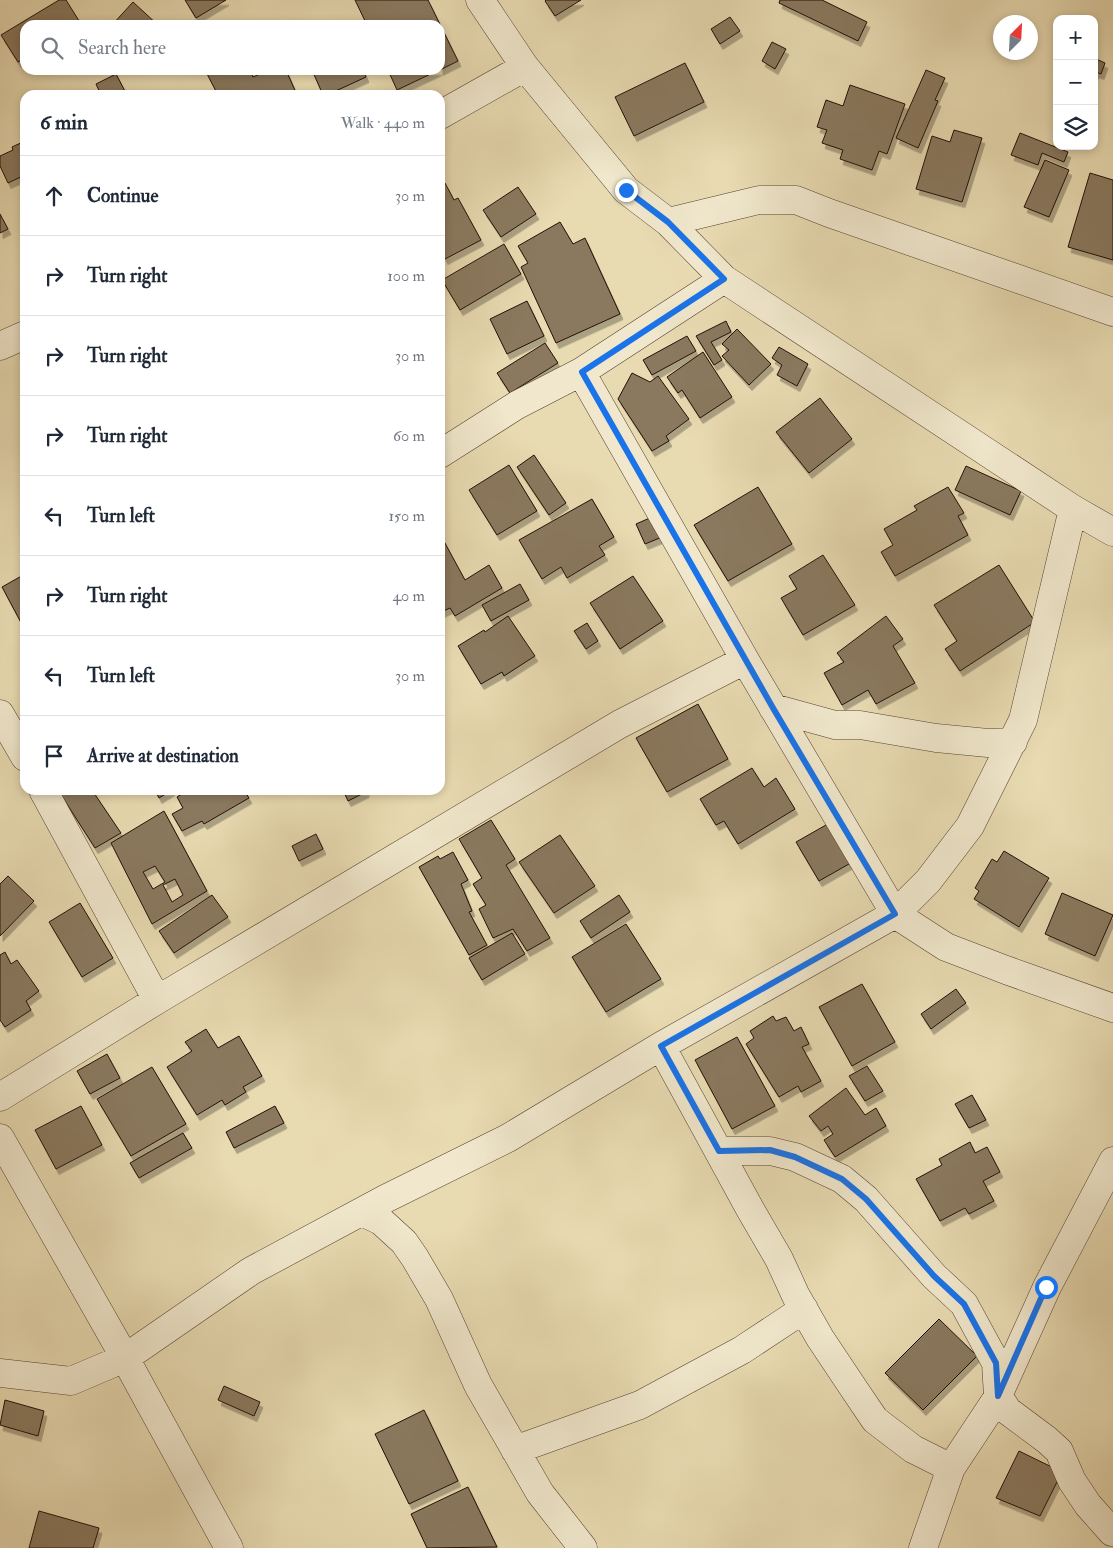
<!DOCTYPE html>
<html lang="en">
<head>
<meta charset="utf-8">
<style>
	:root { --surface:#fff; --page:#f6f6f7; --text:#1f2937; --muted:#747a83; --line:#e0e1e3 }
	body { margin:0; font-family:"IM FELL Double Pica",serif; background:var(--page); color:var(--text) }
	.controls { position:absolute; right:15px; top:15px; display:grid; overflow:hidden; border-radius:10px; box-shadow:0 2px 8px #0003 }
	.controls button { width:45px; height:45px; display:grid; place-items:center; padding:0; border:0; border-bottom:1px solid var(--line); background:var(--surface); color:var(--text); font:25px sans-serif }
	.compass { position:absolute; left:993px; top:15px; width:45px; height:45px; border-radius:50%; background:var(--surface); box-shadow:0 2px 8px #0003; rotate:24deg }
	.stop { position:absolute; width:15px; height:15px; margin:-11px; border:4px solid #1a73e8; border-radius:50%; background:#fff }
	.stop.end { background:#1a73e8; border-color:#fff; box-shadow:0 1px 5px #0008 }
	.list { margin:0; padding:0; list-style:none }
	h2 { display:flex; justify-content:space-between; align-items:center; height:65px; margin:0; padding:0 20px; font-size:21px }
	h2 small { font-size:16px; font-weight:400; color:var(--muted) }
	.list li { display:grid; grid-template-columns:32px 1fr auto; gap:15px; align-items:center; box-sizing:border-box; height:80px; padding:0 20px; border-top:1px solid var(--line) }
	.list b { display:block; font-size:19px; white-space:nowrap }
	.list em { font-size:16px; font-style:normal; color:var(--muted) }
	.icon { flex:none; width:28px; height:28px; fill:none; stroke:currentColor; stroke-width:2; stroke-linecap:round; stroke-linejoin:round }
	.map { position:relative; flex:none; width:1113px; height:1548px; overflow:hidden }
	.search { position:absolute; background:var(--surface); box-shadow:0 2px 8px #0003; left:20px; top:20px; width:425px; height:55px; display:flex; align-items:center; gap:12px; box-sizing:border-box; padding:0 18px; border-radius:15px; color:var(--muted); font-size:19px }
	.panel { position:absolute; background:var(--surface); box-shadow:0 2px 8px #0003; left:20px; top:90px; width:425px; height:705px; border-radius:15px }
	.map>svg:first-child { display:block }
	.building { fill:#8a795e; stroke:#241005; fill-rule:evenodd; filter:url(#shadow) }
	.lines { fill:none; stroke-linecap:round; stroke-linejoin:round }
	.minor-casing { stroke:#554230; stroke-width:29 }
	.minor { stroke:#f0e7cc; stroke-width:28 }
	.route { stroke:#1a73e8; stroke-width:6 }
</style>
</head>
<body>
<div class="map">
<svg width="1113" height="1548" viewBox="0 0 1113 1548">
	<defs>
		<filter id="shadow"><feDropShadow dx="3" dy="5.5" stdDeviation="0" flood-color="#0004"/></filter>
	</defs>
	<rect width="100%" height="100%" fill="#e8dab1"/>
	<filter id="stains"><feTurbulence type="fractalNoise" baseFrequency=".004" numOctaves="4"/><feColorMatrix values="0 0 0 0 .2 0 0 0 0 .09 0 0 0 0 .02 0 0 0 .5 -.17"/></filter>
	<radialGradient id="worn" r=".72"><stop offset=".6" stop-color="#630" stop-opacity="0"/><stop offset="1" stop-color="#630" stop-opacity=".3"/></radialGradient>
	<path class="building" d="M59,0H66L81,24L78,25H25V58L18,62L1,35Z
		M185,0H226L196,18Z
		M355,0H428L458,61L440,70V25H367Z
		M546,0H581L555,16L545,1Z
		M780,0H822L867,22L858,41L779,3Z
		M133,2L158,25H112Z
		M730,17L740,31L720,44L711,29Z
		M772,42L786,49L775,69L762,61Z
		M1094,58L1105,63L1101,74L1096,72L1094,76Z
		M685,63L704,102L634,136L615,97Z
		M205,70H250L253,77L269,70H286L297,95H218Z
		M312,70H363L366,77L327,95H323Z
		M388,70H439L397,90Z
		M926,70L945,78L935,100L938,101L918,148L896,138Z
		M116,74L127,95H101L96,84Z
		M850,85L905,104L887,154L879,151L872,170L840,159L843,150L822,143L827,130L817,127L826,100L843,106Z
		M954,130L982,138L962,202L916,189L932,136L950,142Z
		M1020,133L1068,152L1064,162L1042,153L1038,165L1011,155Z
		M25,141V160L24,161L25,175L8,183L0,166V156L13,150L12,147Z
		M1045,160L1069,170L1049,217L1024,207Z
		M1090,173L1113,180V260L1068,247Z
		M445,183L454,200L458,198L481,240L445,259L440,250V186Z
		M518,187L536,214L501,237L483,210Z
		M0,214L8,229L0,233Z
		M560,222L573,244L585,238L620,314L556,343L521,267L528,263L518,246Z
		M504,244L521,274L460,310L442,280Z
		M527,301L544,336L507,354L490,319Z
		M726,321L731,332L711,342L722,360L714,365L696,336Z
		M737,329L771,364L749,385L722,356L729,350L722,344Z
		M687,336L696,351L652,375L643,360Z
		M545,343L558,363L510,393L497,373Z
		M779,347L808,364L797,386L777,375L782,365L772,358Z
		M703,352L732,397L700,418L682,390L678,393L667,377Z
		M632,373L650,382L658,376L689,419L666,436L669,441L652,451L618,399Z
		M820,398L852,439L809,473L776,432Z
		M534,455L566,503L549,515L517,467Z
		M509,465L537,511L497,535L469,490Z
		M966,466L1021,491L1010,515L955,490Z
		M758,487L792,544L728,581L694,525Z
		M948,487L964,513L958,516L968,535L895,576L881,552L893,545L884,529L917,510L914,506Z
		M592,499L614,537L599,546L605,555L567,578L561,567L542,579L519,540Z
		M652,517L662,537L645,544L636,524Z
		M440,534L465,580L489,565L502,588L455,616L450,608L441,612L440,610Z
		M823,555L855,605L803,635L781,598L797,589L789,576Z
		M999,565L1035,622L960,671L945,649L957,641L934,605Z
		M25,574V630L2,587Z
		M633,576L663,621L620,649L590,603Z
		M520,584L529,600L491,621L482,605Z
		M508,616L535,656L504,676L502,672L481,684L458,646L484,630L485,632Z
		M886,616L903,639L893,646L915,683L876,704L868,690L842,705L824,673L844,662L837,653Z
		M587,623L598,641L586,649L574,631Z
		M698,704L728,759L667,792L636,738Z
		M752,768L764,787L776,778L795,809L738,844L724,821L716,825L700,799Z
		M58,790H92L121,833L95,848Z
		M155,790H172L159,798Z
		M184,790H244L249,798L204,824L202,821L182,831L172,814L183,808L177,797L185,792Z
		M343,790H366V792L348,801Z
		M164,811L207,891L152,924L111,843ZM155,866L165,882L153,889L143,872ZM175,879L183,895L172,902L163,885Z
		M491,820L515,859L506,865L550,938L527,951L513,929L493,938L479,909L486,905L473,884L482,878L459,839Z
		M833,821L856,860L819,881L796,842Z
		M316,834L323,849L299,861L292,846Z
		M560,835L595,886L554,913L519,862Z
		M1004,851L1049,878L1019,927L974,899L979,891L975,888L992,859L997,862Z
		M453,852L468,880L461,884L472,911L469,912L487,945L469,955L419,867L438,856L440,859Z
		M8,876L34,901L0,936V884Z
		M1062,893L1113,915L1095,956L1045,934Z
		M212,895L228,917L174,953L159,931Z
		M619,895L630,912L591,938L580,921Z
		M80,903L113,958L82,977L49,922Z
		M626,924L661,979L606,1012L572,957Z
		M512,933L525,954L482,980L469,958Z
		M5,952L11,964L17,960L39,991L26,1001L31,1010L5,1027L0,1020V955Z
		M862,984L895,1042L852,1066L819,1007Z
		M956,989L966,1003L931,1029L921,1014Z
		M773,1016L776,1021L786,1017L794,1031L801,1027L809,1044L802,1047L821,1081L801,1092L798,1086L779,1097L746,1044L754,1038L750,1031Z
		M206,1029L218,1048L239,1036L262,1076L243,1087L246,1092L225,1105L222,1100L197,1115L167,1067L192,1051L185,1042Z
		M737,1037L775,1106L732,1129L695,1060Z
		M107,1054L120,1078L90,1094L77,1071Z
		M867,1066L883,1091L865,1101L849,1076Z
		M152,1067L186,1124L131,1156L97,1099Z
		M846,1088L865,1115L876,1108L886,1126L835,1157L824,1140L833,1134L828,1126L821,1131L809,1116Z
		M972,1095L986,1120L969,1128L955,1104Z
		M81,1106L102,1145L56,1169L35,1130Z
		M275,1106L284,1123L234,1148L226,1132Z
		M183,1133L192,1148L139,1178L130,1163Z
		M970,1142L975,1153L987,1147L1000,1172L983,1181L994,1201L969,1214L965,1208L940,1221L916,1179L942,1165L939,1159Z
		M939,1319L977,1356L923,1410L885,1373Z
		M224,1386L260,1402L254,1416L218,1400Z
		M5,1400L44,1411L38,1436L0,1425Z
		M424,1410L458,1481L409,1504L375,1434Z
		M1019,1451L1062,1472L1040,1516L996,1498Z
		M468,1487L497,1547L427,1548L411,1514Z
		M39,1511L99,1528L93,1548H29Z"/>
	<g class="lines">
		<g class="minor-casing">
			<path id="minor" d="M480,0L525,67L626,190L668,222L724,279L1073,509L1113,532
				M440,115L525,67
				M668,222L759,200H796L829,213L1113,312
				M0,346L25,335
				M581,372L745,660L895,914L946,947L1006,970L1113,1008
				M440,454L517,405L581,372L724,279
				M773,708L835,725H860L936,738L988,743L1013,742
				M0,714L25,757
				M43,790L157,1000
				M661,1046L750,1209L779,1259L796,1296L820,1338L854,1389L875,1420L913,1449L951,1468
				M0,1097L157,1000L620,724L745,660
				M0,1138L125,1358L229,1548
				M719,1151H770L795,1157L842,1179L866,1199L934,1276L964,1304L996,1363L998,1396L1008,1411L1047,1440L1059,1451L1072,1481L1088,1505L1112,1532
				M362,1212L381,1221L404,1242L415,1258L439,1299L478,1385L540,1493L583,1548
				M0,1373L71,1381L125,1358L251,1271L385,1199L508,1138L661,1046L895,914L928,881L970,826L1023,720L1073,509
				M515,1450L640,1405L742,1350L804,1309
				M923,1548L951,1468L996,1400L1047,1287L1113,1161"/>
		</g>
		<use href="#minor" class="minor"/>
	</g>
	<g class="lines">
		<path class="route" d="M626,190L668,222L724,279L582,372L773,708L895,914L661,1046L719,1151L770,1150L795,1157L842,1179L866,1199L934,1276L964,1304L996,1363L998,1396L1046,1287"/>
	</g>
	<rect width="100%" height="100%" filter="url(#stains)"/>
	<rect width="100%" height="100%" fill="url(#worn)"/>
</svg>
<div class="controls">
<button>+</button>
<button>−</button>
<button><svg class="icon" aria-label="layers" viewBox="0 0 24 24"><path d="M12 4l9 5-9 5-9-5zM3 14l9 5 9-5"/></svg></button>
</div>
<svg class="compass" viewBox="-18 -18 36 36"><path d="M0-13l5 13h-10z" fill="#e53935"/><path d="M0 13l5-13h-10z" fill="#747a83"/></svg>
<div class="stop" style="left:1046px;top:1287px"></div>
<div class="stop end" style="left:626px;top:190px"></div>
<div class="search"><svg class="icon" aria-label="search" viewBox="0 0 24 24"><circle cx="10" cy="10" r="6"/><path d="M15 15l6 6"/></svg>Search here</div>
<section class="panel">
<h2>6 min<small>Walk · 440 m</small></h2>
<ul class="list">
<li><svg class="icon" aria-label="ahead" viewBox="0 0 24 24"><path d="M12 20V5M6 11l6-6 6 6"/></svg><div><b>Continue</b></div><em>30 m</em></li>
<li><svg class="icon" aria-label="right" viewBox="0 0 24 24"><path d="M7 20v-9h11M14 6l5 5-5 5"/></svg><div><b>Turn right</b></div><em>100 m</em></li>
<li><svg class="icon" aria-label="right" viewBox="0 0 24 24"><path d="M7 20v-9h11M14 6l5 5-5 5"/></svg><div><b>Turn right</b></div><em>30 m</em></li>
<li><svg class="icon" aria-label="right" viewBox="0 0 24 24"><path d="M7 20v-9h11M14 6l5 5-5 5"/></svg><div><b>Turn right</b></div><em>60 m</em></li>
<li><svg class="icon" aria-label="left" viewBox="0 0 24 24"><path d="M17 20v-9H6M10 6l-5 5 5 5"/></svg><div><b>Turn left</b></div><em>150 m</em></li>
<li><svg class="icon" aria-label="right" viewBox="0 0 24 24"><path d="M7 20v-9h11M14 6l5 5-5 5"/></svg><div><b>Turn right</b></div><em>40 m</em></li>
<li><svg class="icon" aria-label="left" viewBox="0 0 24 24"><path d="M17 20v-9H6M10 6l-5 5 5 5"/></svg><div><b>Turn left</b></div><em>30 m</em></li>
<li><svg class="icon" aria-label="arrive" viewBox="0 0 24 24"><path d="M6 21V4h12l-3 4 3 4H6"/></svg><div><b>Arrive at destination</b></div></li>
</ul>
</section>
</div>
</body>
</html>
